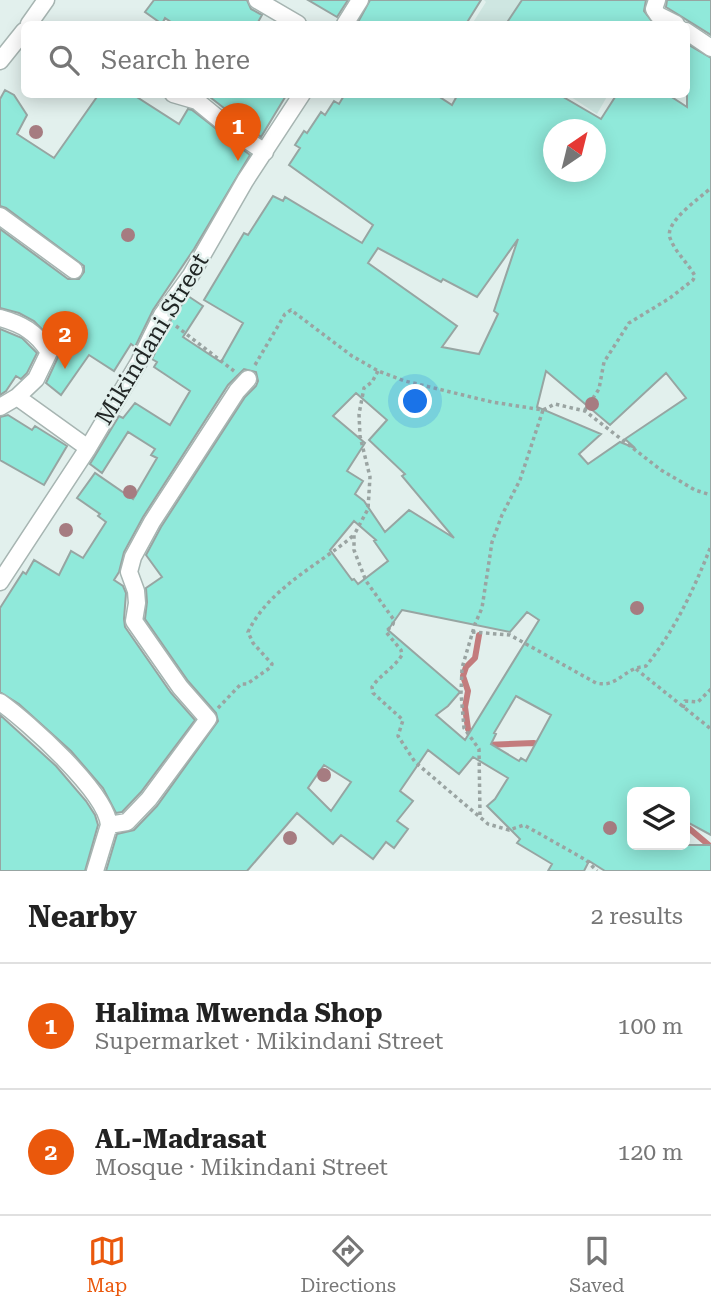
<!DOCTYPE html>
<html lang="en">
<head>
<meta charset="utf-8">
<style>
	:root { --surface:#fff; --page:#f6f6f6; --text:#222; --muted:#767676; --line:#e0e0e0; --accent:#ea580c }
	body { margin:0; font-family:"Roboto Serif",serif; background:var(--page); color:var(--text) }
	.controls { position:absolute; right:21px; bottom:21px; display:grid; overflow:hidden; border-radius:10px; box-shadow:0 4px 18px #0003 }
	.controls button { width:63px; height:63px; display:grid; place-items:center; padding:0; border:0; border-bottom:2px solid var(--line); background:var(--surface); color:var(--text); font:35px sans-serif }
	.compass { position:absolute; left:543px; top:119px; width:63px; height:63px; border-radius:50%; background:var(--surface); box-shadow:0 4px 18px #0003; rotate:35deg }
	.you { position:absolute; left:416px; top:402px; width:24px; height:24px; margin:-18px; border:5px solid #fff; border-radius:50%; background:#1a73e8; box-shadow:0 0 0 10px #1a73e833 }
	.badge { display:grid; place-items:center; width:46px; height:46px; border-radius:50%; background:var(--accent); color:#fff; font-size:23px; font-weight:700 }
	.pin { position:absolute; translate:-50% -58px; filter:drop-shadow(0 2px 4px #0008) }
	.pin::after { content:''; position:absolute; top:37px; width:24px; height:21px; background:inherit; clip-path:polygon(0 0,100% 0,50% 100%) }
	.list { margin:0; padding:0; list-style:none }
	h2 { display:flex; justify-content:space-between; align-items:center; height:91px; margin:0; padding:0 28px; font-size:30px }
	h2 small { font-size:23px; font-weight:400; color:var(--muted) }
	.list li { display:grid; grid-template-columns:46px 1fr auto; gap:21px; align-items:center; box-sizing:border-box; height:126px; padding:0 28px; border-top:2px solid var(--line) }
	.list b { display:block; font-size:26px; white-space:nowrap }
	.list p { margin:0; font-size:23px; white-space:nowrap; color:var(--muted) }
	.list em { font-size:23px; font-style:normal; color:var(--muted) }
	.icon { flex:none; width:38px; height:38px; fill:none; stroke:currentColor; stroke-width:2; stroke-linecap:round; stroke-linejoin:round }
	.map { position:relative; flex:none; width:711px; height:871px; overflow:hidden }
	.search { position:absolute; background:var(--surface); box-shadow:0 4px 18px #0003; left:21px; right:21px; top:21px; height:77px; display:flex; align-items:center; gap:18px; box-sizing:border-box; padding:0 24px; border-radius:10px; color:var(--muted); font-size:26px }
	.sheet { height:343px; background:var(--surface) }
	nav { display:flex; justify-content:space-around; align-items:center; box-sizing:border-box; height:98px; border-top:2px solid var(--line); background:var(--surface); font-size:19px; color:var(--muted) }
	nav a { display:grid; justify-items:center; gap:4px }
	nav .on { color:var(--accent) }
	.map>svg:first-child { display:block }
	.built { fill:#cee6e1 }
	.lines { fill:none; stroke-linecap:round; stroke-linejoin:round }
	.stream { stroke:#c37c7d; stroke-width:6 }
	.building { fill:#90e9da; stroke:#97a5a2; stroke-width:2; fill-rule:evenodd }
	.street-casing { stroke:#a7b5b2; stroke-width:19 }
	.path { stroke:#9aa4a2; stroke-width:3.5; stroke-dasharray:3.5 3.5; stroke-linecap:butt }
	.street { stroke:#fff; stroke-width:16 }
	.tree { fill:#a67c81 }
	.labels { text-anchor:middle; stroke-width:5; stroke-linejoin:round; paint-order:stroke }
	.street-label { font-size:24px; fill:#222726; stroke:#e2f0ed }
</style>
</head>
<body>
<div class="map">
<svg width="711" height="871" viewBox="0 0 711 871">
	<rect width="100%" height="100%" fill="#e2f0ed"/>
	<path class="built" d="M484,0H663L649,24H472L486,2Z
		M568,95H608L597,114Z"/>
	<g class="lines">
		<path class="stream" d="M474,737L468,729L465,707L468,691L463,676L466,667L475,658L479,635
			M485,745L534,743L540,746
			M685,825L711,847"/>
	</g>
	<path class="building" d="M154,0H247L251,9L262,15L257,24H174L165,18L162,24L145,12Z
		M308,0H348L337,17Z
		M370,0H481L466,24H357Z
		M522,0H646L644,11L654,24H506Z
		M667,0H711V35L666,7Z
		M687,44L711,58V835L685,821V792H632V845H711V871H605L589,861L584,871H548L552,864L517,843L520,839L487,806L495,799L508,778L473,757L459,774L428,750L400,791L413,801L397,821L408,829L394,848L386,842L373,859L341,835L333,844L297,813L247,871H106L117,834L134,830L157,806L218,721L216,713L188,681L145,619L147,602L146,588L162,577L146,555L161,527L245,397L256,386L258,381L256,372L244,369L228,385L143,517L124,552L119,572L114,580L123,586L126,593L124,619L125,627L171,693L195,720L141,792L122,812L116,813L103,788L71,751L19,704L0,692V608L23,572L26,574L34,560L59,575L71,551L83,558L106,522L98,516L100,514L77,498L95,473L133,499L157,458L151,455L155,449L128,432L102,473L90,464L119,416L123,418L135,403L170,425L190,391L154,367L157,362L152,359L171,320L188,296L203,306L183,337L221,362L243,323L204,300L244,233L248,235L273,196L283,201L285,197L362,243L373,225L289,165L300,148L295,145L304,131L307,133L321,112L325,115L334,101L339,104L345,94H435L452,105L458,94H558L601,119L617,94H667L687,107ZM554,130H596V172H554ZM518,239L494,311L498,314L479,354L442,347L457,326L368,263L378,248L441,282L443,279L477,297ZM546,371L610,425L666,373L686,398L625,439L635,448L620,442L588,464L579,454L601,434L537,407ZM356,393L387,420L369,440L405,474L402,476L454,538L409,510L385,532L364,501L355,494L363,481L347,471L365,443L333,416ZM354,521L376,540L374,541L388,561L358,584L354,579L352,580L330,550ZM402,610L510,632L527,612L539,620L465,740L436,715L448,706L460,692L388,630ZM516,696L551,715L526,761L521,758L519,761L491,744L496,734L494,733ZM324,765L351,782L331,811L308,788Z
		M5,90L14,95L27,115L17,134L54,158L99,94H132L179,124L188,109L192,110L250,155L194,249L153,310L135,347L131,344L114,371L89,355L61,395L46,383L58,357V346L34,321L19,313L0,308V229L68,279H79L84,272V266L6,208L0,206V99Z
		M206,94H287L261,137Z
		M0,329L22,338L37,353L27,373L21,379L16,376L6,391L0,395Z
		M8,415L32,430L35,426L67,446L44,485L0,460V417Z
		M0,715L56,766L86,801L95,815L98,825L85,871H0Z"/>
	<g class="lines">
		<g class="street-casing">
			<path id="street" d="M257,0L298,24
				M657,0L654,9L658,15L676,24
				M29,24L46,0
				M345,24L360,0
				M686,31L711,48
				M0,61L24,31
				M173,94L197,101L236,133L265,152
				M0,216L74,270
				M0,318C22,324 36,332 49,352L36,379L17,397L88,448
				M0,407L17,397
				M0,582L88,448L139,362L162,315L191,275L245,181L302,94
				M0,702C28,722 106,792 109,825
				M95,871L109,825L127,822L149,799L208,719L180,687L134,621L137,603L136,591L129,572L133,557L152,522L237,391L248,379"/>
		</g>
		<path class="path" d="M176,326L234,371
			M255,365L285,314L291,310L352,356L378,371L405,381L492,402L543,410L555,404L585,411L661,470L695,490L711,495
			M378,371L372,382L364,388L359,414L360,436L370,477L368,509L354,535V550L366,581L394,620L393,624L386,632L401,650L402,655C394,668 380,675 372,687L373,693L403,720L398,736L415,762L488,824L509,830L524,825L586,860L597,871
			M585,410L599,389L604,362L629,323L670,298L693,280L695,276C688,263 675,252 670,238C664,222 700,198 711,188
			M472,632L510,635L596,683C614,687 619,676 634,669C638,667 642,667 646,666C675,630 694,589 711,546
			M636,669L711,729
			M218,708L241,684H247L271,667L272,664L253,643L248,632C270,587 318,566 354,535
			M683,708L685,701L698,702L711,689
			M480,815L479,749L464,728L461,693L462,668L475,624L482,608L492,542L502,515L520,480L543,410"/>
		<use href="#street" class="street"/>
	</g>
	<g class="tree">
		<circle cx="36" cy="132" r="7"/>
		<circle cx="128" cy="235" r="7"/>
		<circle cx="592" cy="404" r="7"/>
		<circle cx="130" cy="492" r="7"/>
		<circle cx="66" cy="530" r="7"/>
		<circle cx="637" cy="608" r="7"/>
		<circle cx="324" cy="775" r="7"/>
		<circle cx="610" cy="828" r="7"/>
		<circle cx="290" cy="838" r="7"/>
	</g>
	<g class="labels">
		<g class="street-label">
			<text transform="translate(152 339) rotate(-59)" y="8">Mikindani Street</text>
		</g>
	</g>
</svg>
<div class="controls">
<button><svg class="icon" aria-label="layers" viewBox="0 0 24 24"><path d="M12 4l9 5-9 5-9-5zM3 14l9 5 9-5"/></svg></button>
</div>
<svg class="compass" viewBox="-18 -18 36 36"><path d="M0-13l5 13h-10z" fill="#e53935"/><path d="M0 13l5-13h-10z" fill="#767676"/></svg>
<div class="you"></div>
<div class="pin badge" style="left:238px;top:161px">1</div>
<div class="pin badge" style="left:65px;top:369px">2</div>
<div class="search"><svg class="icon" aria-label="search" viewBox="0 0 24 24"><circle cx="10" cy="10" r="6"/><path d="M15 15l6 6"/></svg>Search here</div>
</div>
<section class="sheet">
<h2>Nearby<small>2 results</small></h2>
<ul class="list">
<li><span class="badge">1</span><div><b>Halima Mwenda Shop</b><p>Supermarket · Mikindani Street</p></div><em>100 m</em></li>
<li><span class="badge">2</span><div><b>AL-Madrasat</b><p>Mosque · Mikindani Street</p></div><em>120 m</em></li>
</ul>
</section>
<nav>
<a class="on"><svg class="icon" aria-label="map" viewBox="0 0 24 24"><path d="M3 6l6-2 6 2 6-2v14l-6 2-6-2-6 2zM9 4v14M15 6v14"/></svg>Map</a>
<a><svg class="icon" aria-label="directions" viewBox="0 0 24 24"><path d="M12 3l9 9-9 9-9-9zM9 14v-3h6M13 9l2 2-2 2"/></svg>Directions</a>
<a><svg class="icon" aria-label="saved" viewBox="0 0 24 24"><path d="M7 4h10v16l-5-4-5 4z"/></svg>Saved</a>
</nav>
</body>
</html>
